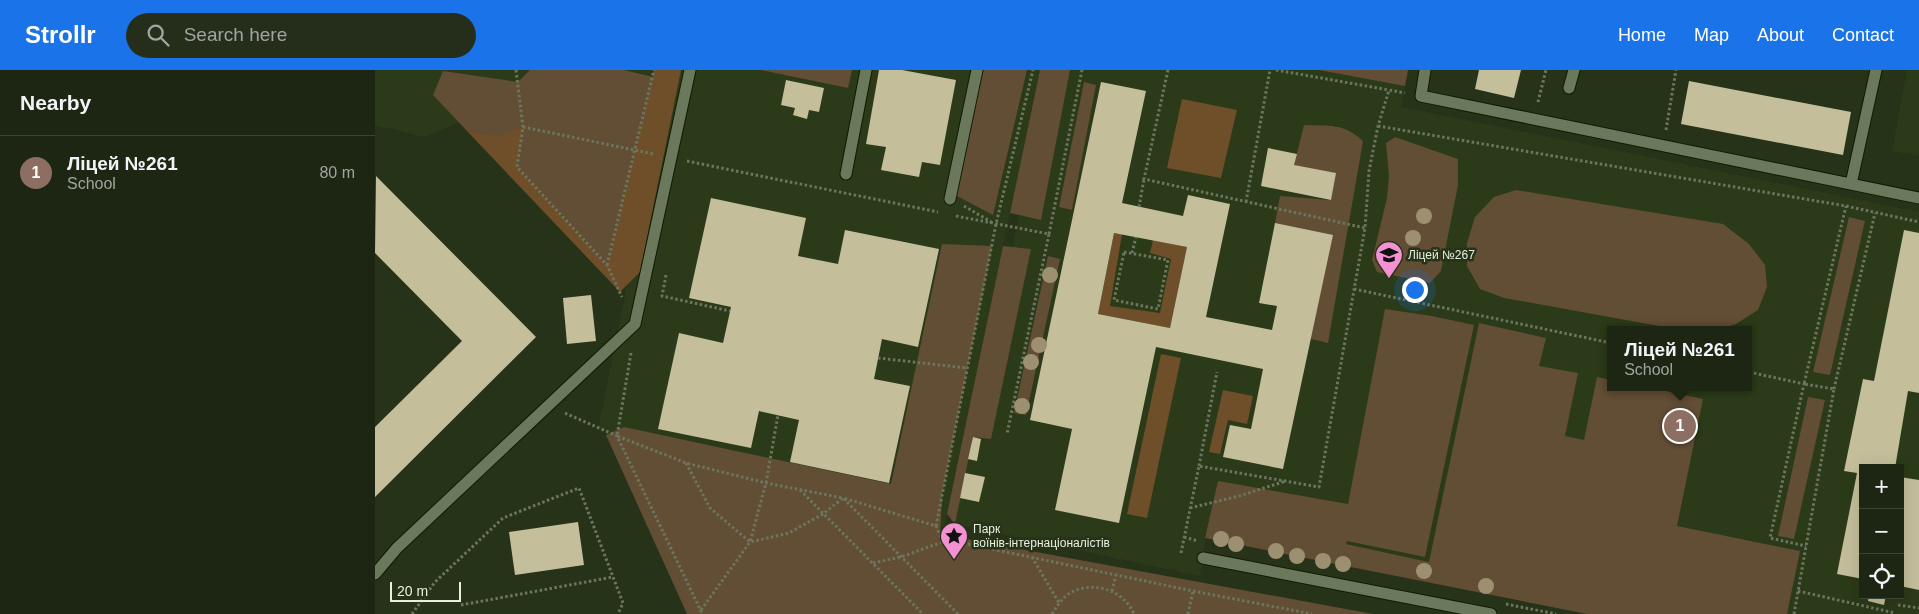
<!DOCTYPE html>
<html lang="en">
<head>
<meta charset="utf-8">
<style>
	:root { --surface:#1d2612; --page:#252e1b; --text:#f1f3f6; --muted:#a0a59f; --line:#3b4332; --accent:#1a73e8 }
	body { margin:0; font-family:Helvetica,sans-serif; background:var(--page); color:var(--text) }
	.controls { position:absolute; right:15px; bottom:15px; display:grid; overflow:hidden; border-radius:0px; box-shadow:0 5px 20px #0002 }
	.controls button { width:45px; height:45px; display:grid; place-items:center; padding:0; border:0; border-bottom:1px solid var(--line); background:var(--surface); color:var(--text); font:25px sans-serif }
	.scale { position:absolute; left:15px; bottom:12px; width:71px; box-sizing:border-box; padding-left:5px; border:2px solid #e7efde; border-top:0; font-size:14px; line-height:18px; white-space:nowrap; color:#e7efde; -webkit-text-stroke:4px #273318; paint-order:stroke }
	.you { position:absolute; left:1039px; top:219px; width:18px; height:18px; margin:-12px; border:4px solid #fff; border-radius:50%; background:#1a73e8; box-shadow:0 0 0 8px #1a73e833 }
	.badge { display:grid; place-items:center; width:32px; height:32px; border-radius:50%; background:var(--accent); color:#fff; font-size:16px; font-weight:700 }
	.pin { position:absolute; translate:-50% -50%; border:2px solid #fff; box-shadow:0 1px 5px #0006 }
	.popup { position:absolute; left:1232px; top:256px; width:145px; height:65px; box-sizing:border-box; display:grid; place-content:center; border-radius:0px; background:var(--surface); filter:drop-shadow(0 1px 4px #0005); font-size:16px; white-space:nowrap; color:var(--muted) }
	.popup b { font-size:19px; color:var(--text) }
	.popup::after { content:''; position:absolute; left:50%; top:100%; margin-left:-10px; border:10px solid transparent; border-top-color:var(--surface) }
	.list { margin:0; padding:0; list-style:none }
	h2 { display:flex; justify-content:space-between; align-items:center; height:65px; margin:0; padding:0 20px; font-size:21px }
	h2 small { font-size:16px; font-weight:400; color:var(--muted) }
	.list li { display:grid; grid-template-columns:32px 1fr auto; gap:15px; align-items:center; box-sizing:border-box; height:75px; padding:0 20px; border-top:1px solid var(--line) }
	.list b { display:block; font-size:19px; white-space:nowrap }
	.list p { margin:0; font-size:16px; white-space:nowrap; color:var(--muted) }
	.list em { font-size:16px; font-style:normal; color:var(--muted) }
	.icon { flex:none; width:28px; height:28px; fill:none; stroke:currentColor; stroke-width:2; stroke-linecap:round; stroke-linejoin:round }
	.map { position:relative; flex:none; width:1544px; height:544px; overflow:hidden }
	header { display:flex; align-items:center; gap:30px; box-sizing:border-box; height:70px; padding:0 25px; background:var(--accent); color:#fff }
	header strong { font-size:24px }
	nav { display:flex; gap:28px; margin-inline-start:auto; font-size:18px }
	.search { width:350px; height:45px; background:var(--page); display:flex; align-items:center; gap:12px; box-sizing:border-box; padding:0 18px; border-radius:28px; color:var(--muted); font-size:19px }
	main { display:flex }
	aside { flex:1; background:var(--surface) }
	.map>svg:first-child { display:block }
	.built { fill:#2b3a18; fill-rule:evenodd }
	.green { fill:#624d35 }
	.forest { fill:#6f4f29 }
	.building { fill:#c4be9b; fill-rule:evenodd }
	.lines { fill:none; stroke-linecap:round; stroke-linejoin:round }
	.service-casing { stroke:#101a02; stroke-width:13 }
	.path { stroke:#6c765f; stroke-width:3; stroke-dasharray:2.5 2.5; stroke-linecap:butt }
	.service { stroke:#6a795b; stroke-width:11 }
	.tree { fill:#9d9071 }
	.labels { text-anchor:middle; stroke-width:5; stroke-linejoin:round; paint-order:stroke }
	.poi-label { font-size:12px; fill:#e7efde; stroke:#273318; text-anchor:start }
</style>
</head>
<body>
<header>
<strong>Strollr</strong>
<div class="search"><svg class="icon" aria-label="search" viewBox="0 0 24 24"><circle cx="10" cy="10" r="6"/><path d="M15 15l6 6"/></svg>Search here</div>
<nav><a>Home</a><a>Map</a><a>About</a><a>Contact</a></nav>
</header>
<main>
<aside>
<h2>Nearby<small></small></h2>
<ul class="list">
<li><span class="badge" style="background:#8d6e63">1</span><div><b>Ліцей №261</b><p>School</p></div><em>80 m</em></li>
</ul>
</aside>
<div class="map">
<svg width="1544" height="544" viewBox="0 0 1544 544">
	<rect width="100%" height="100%" fill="#273318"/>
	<path class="built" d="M0,0H665L569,458L223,360L286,47L158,21L49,67L0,55Z
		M674,0H998L1031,6L1027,37L1544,142V544H1299L971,474L831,463L825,506L580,454ZM1236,260H1374V317H1236ZM1488,398H1525V525H1488Z
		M1532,0H1544V86L1517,81Z"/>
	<path class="green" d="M155,0H249L278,7L232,195L142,97L124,67L92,61L58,25L68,1L143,12Z
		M386,0H477L473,18Z
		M607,0H652L618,145L580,125Z
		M665,0H695L666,150L635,143Z
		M944,0H1033L1030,16Z
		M709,12L721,15L697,140L684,137Z
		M929,55C954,56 969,53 988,71L953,273L936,269L900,153L905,126L955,130L919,95Z
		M1020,67L1083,89V115L1066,201L1055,213L1002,202L997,190L1012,128L1014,106L1011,73Z
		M1141,120L1348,154L1374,174L1390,195L1392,217L1383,240L1361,254L1341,260H1306L1129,228L1105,219L1092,196V173L1100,147L1119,127Z
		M1474,147L1490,151L1455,305L1438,302Z
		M567,174L617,176L567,425L565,469L580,467L998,544H312L231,365L249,357L516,414Z
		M628,176L656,179L616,369L598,367L580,454L572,444Z
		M673,186L685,189L651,345L639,343Z
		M1010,239L1057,246L1099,255L1050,487L972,471L971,474L1054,492L1104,253L1171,268L1164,296L1203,303L1190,366L1209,370L1222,307L1236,310V317H1272L1328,329L1302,456L1425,481L1412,544H1212L830,468L843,411L973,434Z
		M1433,327L1450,330L1419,469L1403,466Z"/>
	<path class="forest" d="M279,0H306L265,202L245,222L92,61L124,66L148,57L142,97L232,195Z
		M807,29L862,40L846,108L792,98Z
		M739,163L747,164L735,236L785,243L796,189L775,183L778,170L812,177L795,258L723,244Z
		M786,284L806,288L772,448L752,444Z
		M848,320L878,326L872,354L853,350L845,384L834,382Z"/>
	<path class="building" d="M504,0H527L581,10L565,95L547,92L544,107L506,100L511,77L491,74Z
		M1104,0H1146L1139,28L1100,19Z
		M411,10L449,18L444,42L434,40L432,49L418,45L420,38L406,35Z
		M1314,11L1476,42L1468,85L1306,54Z
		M726,12L771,21L747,133L808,146L813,125L855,134L831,247L897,260L902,236L884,233L900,153L958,165L908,399L848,387L855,355L876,359L888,299L781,277L744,453L680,440L697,359L655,350ZM739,163L812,177L795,258L723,244Z
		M893,78L922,84L919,95L961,103L956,130L886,116Z
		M1,106L161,267L0,427V357L87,271L0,183Z
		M336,128L431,148L423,186L463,194L470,160L564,179L543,277L507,269L499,309L535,316L514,413L415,392L424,350L384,341L376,378L283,359L304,263L348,273L356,237L314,228Z
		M1529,160L1544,163V323L1533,321L1520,398H1488V509L1462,504L1482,403L1469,401L1488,309L1499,311Z
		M216,225L221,271L192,274L188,228Z
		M598,367L606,369L602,391L593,389Z
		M590,403L610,407L604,432L585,428Z
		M1525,407L1544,410V520L1525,516Z
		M203,452L209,495L140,505L134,462Z
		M1494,525H1511L1509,535L1493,531Z"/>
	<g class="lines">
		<g class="service-casing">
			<path id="service" d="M1050,0L1046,26L1544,128
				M1194,18L1199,0
				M471,104L491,0
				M1476,114L1501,0
				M575,129L602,0
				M828,488L1116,544
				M0,504L22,478L260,254L315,0"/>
		</g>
		<path class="path" d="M141,0L148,57L142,97L232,195L247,227
			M793,0L769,109L990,158
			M901,0L1014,20
			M1163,32L1171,0
			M1003,56L1471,136L1544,152
			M148,57L279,84
			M1291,60L1301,0
			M312,91L563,142
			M871,132L895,0
			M589,136L618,153
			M764,137L769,109
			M581,146L674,164L632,364
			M674,164L707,0
			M749,182L793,190L783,239L739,230Z
			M757,183L761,167
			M232,195L279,0
			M291,205L287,226L355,241
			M979,219L1236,273
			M256,283L242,366L311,393L391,413L468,428L583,544
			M503,288L592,298
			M1374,302L1429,314L1395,468L1431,476
			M1459,319L1500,143
			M190,343L242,366L326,541L325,544
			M311,393L335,438L375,472L414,463L448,444L468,428L561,456L565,466L583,472L818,521L937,544
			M824,396L842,302
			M425,420L548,544
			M815,438L864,426L911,411
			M561,456L621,154L658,0
			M809,467L823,471
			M806,483L824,396L944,417L990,158L994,101L1003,56L1014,20L1030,23
			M657,487L684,533
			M498,493L526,487L573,470
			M737,521L741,505
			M1423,521L1520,543
			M1131,534L1181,544
			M86,535L238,507
			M1523,535L1544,538
			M326,540L375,472L391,413L403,345
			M37,544L60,512L128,448L204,418L248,533L243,544
			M677,544C682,536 687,528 695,523C718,510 749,520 759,544
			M813,544L818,521
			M1419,544L1459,319L1429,314L1471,136"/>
		<use href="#service" class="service"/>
	</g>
	<g class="tree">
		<circle cx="1049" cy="146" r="8"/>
		<circle cx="1038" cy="168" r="8"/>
		<circle cx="675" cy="205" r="8"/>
		<circle cx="664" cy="275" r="8"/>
		<circle cx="656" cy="292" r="8"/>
		<circle cx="647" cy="336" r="8"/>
		<circle cx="846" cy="469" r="8"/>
		<circle cx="861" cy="474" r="8"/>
		<circle cx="901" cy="481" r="8"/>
		<circle cx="922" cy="486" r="8"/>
		<circle cx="948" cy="491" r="8"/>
		<circle cx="968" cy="494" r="8"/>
		<circle cx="1049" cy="501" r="8"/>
		<circle cx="1111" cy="516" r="8"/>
	</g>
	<defs>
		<g id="school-pin" transform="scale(1.4375)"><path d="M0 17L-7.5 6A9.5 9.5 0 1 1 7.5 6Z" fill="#f491d3" stroke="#273318"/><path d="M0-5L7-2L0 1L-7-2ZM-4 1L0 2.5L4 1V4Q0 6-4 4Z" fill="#111"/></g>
		<g id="sight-pin" transform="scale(1.4375)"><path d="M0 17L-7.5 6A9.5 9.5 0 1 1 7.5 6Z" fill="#f491d3" stroke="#273318"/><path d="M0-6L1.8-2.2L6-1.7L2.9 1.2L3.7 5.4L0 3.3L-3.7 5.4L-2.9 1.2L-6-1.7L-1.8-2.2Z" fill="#111"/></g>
	</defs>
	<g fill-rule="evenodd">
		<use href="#school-pin" x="1014" y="185"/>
		<use href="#sight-pin" x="579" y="466"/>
	</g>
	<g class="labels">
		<g class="poi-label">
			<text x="1033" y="189">Ліцей №267</text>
			<text x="598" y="463">Парк<tspan x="598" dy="14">воїнів-інтернаціоналістів</tspan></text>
		</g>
	</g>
</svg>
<div class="controls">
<button>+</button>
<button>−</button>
<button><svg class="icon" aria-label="locate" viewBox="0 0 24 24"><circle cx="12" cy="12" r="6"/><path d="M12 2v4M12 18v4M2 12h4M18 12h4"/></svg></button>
</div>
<div class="scale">20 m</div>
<div class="you"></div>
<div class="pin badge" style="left:1305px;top:356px;background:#8d6e63">1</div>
<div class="popup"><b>Ліцей №261</b>School</div>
</div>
</main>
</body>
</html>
